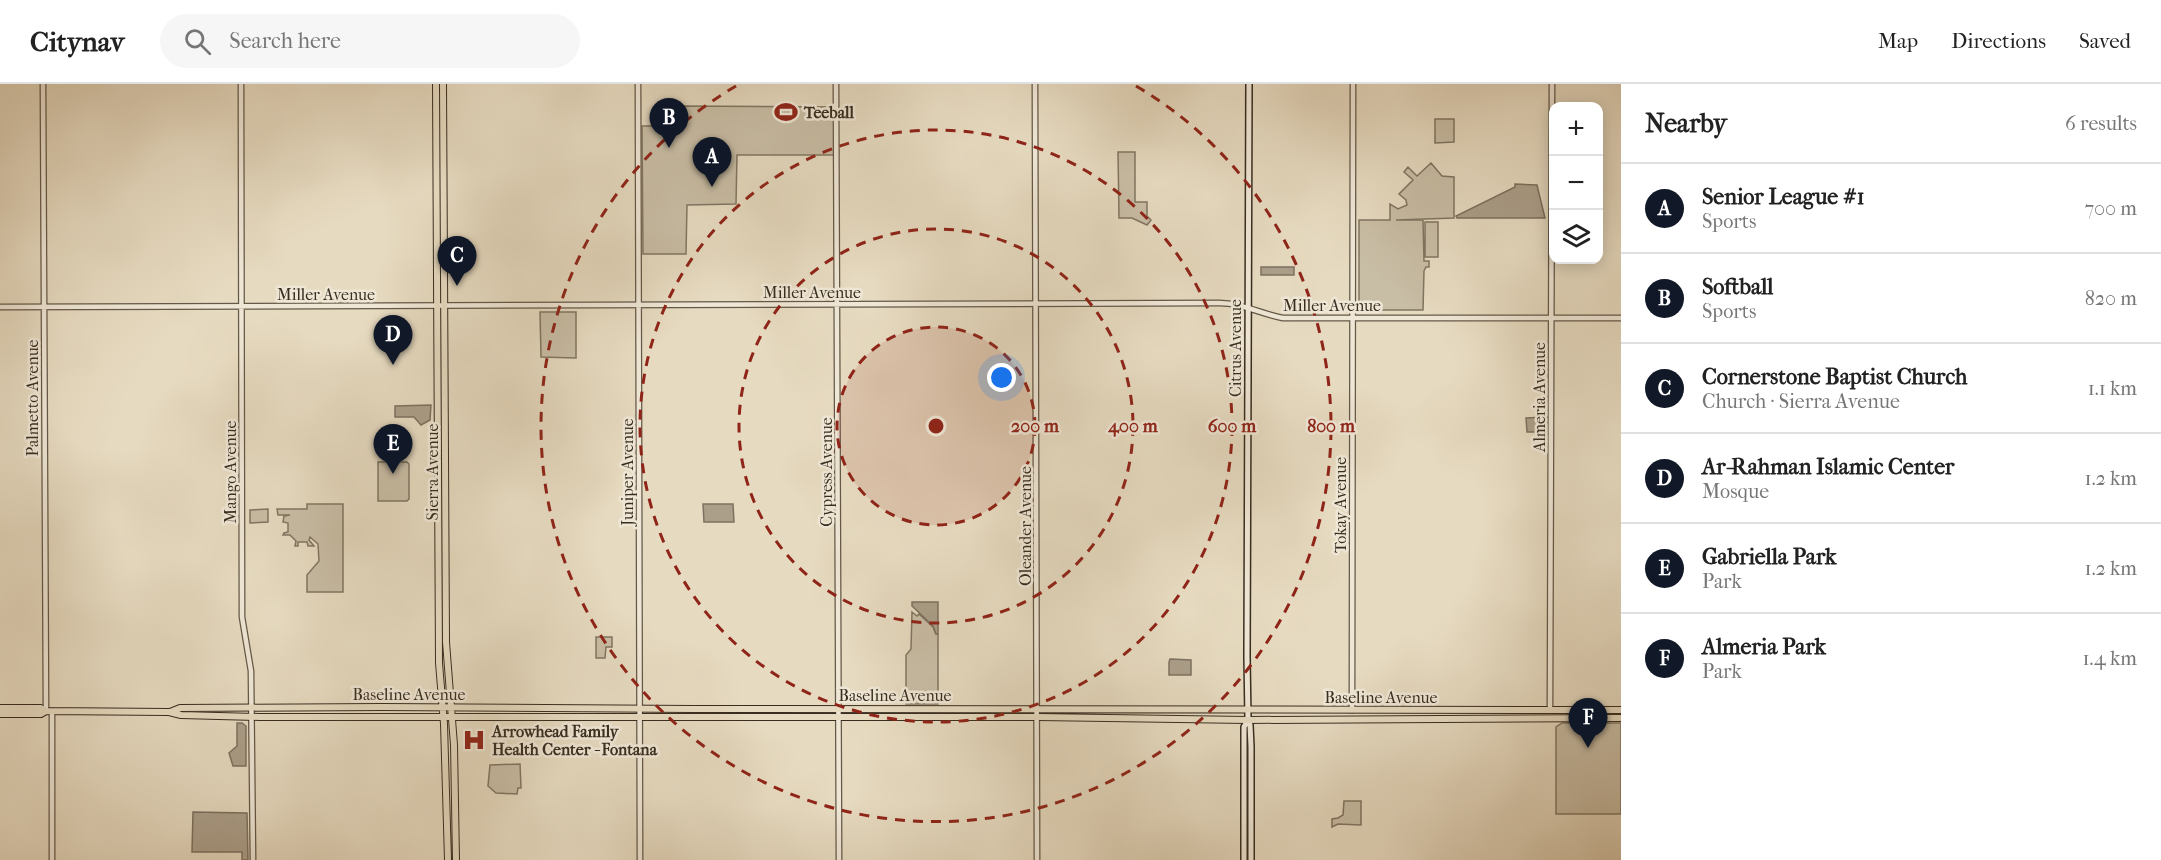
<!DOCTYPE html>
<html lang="en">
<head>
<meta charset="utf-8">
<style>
	:root { --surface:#fff; --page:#f6f6f6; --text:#222; --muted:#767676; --line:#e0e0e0; --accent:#111827 }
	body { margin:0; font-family:"IM FELL French Canon",serif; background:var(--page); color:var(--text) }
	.controls { position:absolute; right:18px; top:18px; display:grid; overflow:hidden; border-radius:12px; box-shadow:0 3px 15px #0003 }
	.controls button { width:54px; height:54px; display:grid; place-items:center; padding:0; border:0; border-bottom:2px solid var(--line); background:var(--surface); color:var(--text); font:30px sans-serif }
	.you { position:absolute; left:1002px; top:294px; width:21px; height:21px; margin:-15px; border:4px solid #fff; border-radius:50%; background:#1a73e8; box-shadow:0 0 0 9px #1a73e833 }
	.badge { display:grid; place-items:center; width:39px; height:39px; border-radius:50%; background:var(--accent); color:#fff; font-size:20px; font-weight:700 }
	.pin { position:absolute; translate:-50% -50px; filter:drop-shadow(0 2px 3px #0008) }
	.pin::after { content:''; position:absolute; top:32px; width:21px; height:18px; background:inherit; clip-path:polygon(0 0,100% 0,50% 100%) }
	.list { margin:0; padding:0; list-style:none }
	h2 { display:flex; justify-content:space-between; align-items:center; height:78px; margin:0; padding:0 24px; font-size:26px }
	h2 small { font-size:20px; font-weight:400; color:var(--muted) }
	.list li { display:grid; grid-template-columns:39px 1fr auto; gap:18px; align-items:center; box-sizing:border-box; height:90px; padding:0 24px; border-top:2px solid var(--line) }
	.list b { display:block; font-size:22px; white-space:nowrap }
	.list p { margin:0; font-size:20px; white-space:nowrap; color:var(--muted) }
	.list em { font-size:20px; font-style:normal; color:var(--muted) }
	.icon { flex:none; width:33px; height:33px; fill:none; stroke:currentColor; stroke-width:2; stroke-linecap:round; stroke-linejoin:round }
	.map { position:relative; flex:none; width:1621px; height:776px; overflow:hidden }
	header { display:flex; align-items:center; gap:36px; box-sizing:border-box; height:84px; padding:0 30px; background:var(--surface); border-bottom:2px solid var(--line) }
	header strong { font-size:28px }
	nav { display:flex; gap:33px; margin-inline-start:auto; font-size:21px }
	.search { width:420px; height:54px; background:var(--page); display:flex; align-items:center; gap:15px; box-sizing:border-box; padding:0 21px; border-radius:33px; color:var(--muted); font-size:22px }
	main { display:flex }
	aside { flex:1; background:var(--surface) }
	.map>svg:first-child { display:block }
	.green { fill:#c8bda5; stroke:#807562; stroke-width:1.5 }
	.water { fill:#ab9f8a; stroke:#7d7160; stroke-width:1.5 }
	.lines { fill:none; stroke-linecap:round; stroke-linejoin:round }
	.tertiary-casing { stroke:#645848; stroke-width:7 }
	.secondary-casing { stroke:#382d20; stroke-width:8 }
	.primary-casing { stroke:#382d20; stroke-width:8 }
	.tertiary { stroke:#efe7d6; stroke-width:4.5 }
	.secondary { stroke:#efe7d6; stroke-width:5 }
	.primary { stroke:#e6dac0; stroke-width:6 }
	.ring { fill:none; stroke:#8f2418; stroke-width:3; stroke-dasharray:10 8 }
	.labels { text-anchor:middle; stroke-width:5; stroke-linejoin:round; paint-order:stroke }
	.poi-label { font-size:16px; font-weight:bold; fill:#382d20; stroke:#efe7d6; text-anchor:start }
	.street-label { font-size:16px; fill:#382d20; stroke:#efe7d6 }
	.centre { fill:#8f2418; stroke:#efe7d6; stroke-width:3 }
	.ring-label { font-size:18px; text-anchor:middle; font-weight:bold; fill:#8f2418; stroke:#efe7d6; stroke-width:5; stroke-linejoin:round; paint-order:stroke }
</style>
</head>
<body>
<header>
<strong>Citynav</strong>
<div class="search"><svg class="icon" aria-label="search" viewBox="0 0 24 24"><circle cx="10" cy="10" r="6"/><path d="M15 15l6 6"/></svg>Search here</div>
<nav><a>Map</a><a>Directions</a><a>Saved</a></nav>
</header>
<main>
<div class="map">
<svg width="1621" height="776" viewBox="0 0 1621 776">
	<rect width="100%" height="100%" fill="#e6dac0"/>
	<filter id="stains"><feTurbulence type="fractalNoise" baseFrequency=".00333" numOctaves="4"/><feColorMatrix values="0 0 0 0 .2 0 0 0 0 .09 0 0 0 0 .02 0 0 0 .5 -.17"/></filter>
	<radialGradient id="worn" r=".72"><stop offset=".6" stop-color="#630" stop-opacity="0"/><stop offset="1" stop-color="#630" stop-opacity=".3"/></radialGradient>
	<path class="green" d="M680,22L834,23V71H737L736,120L687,121L686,170H643L642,42H679Z
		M1435,35H1454V58L1435,59Z
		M1118,68H1135V118H1147V132L1151,136L1147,141L1132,134H1119Z
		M1431,79L1442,92L1454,93V134L1396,136H1423L1424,177H1429V183H1426L1424,187L1423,226H1359V136H1390V120L1398,125L1407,121L1406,116L1399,110L1413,96L1404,88L1408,83L1417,92Z
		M1425,138H1438V173H1425Z
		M540,228H576V274L541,273Z
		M378,378H407L409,380V415L407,417H378Z
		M307,420H343V508H307V491L319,477L318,460L310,453L309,456L314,462H308L307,458H298V462H295L296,457L290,451H283L284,449L288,448V439L283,438L284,432L290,431H278L277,425H307Z
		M268,425V438L250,439V426Z
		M912,528L917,532L919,530L933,543L936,550H938V620H906V571L911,565Z
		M596,553H612V563H606L605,574H596Z
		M1562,639H1621V730H1556V643Z
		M520,680L521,704H518L517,710L496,709L488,702L490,681Z
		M1344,717H1361V741L1338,740L1332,743V735L1338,734L1343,731Z"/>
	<path class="water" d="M1515,100L1537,101L1545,134H1457L1456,132L1515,103Z
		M1261,183H1294V191H1261Z
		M431,321L430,336L421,341L414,333H395V322Z
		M1547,333L1545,348H1527L1526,334Z
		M703,420H733L734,438H704Z
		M912,518H938V550H936L933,542L912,522Z
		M1170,575L1191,576V591H1169V578Z
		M237,639H242L246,642V682H233L229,669L237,662Z
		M193,728L247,729L248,776H242V768H192Z"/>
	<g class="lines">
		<g class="tertiary-casing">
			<path id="tertiary" d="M43,0L46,627
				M241,0L242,533L251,587L253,776
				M638,0L640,776
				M836,0L839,776
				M1035,0L1037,776
				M0,223L1219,219C1242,219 1261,230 1283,234H1621
				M1352,626L1353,0
				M1550,626L1552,0
				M52,627V776"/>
		</g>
		<g class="secondary-casing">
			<path id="secondary" d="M1249,0L1247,573L1248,636L1250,641L1251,663V776
				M1244,776V643L1248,636"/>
		</g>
		<g class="primary-casing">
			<path id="primary" d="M436,0L439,579L444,640L448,776
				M443,0L446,558L454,661L456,776
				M0,624H41L46,627L169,628L181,631L259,633H1037L1248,636L1621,634
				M170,628L180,624L382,623L692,625L1621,626
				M0,630H41L46,627"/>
		</g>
		<use href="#tertiary" class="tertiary"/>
		<use href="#secondary" class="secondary"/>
		<use href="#primary" class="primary"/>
	</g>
	<circle cx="936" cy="342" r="99" fill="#8f2418" fill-opacity=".12"/>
	<g class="ring">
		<circle cx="936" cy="342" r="99"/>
		<circle cx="936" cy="342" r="197"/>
		<circle cx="936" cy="342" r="296"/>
		<path d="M1136 2A395 395 0 1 1 736 2"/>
	</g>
	<defs>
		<g id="stadium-bare" transform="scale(1.8)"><path d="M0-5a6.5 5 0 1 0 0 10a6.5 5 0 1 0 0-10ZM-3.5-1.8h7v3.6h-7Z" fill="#8f2418" stroke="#efe7d6" stroke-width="2.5" paint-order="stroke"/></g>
		<g id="hospital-bare" transform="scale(1.8)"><path d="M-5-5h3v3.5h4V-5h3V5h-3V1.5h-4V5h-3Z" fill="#8f2418" stroke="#efe7d6" stroke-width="2.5" paint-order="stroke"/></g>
	</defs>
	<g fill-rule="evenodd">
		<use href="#stadium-bare" x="786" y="28"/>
		<use href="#hospital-bare" x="474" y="656"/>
	</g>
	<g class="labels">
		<g class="poi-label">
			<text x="804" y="34">Teeball</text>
			<text x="492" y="653">Arrowhead Family<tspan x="492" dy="18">Health Center - Fontana</tspan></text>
		</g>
		<g class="street-label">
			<text x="812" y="214">Miller Avenue</text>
			<text x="326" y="216">Miller Avenue</text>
			<text x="1332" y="227">Miller Avenue</text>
			<text transform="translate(1235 264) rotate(-90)" y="6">Citrus Avenue</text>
			<text transform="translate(1539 313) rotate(-90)" y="6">Almeria Avenue</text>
			<text transform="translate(32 314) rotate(-90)" y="6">Palmetto Avenue</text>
			<text transform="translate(230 388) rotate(-90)" y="6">Mango Avenue</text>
			<text transform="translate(432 388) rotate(-90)" y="6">Sierra Avenue</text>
			<text transform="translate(627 388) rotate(-90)" y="6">Juniper Avenue</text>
			<text transform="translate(826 388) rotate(-90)" y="6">Cypress Avenue</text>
			<text transform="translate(1340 421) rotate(-90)" y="6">Tokay Avenue</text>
			<text transform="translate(1025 442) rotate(-90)" y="6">Oleander Avenue</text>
			<text x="409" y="616">Baseline Avenue</text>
			<text x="895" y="617">Baseline Avenue</text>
			<text x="1381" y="619">Baseline Avenue</text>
		</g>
	</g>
	<circle cx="936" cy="342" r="9" class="centre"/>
	<g class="ring-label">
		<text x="1035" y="348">200 m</text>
		<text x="1133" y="348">400 m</text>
		<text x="1232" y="348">600 m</text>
		<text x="1331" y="348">800 m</text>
	</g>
	<rect width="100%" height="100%" filter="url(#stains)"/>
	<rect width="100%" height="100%" fill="url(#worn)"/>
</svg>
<div class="controls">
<button>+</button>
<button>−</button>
<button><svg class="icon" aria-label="layers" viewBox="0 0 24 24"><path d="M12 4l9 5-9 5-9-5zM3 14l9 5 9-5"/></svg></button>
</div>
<div class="you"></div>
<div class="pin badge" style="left:712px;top:103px">A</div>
<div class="pin badge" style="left:669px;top:64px">B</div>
<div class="pin badge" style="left:457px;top:202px">C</div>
<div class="pin badge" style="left:393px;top:281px">D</div>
<div class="pin badge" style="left:393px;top:390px">E</div>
<div class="pin badge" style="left:1588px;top:664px">F</div>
</div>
<aside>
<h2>Nearby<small>6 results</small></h2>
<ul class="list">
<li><span class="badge">A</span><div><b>Senior League #1</b><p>Sports</p></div><em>700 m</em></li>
<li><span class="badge">B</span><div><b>Softball</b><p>Sports</p></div><em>820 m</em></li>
<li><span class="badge">C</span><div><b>Cornerstone Baptist Church</b><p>Church · Sierra Avenue</p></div><em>1.1 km</em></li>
<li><span class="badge">D</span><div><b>Ar-Rahman Islamic Center</b><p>Mosque</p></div><em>1.2 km</em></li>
<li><span class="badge">E</span><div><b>Gabriella Park</b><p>Park</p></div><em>1.2 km</em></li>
<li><span class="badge">F</span><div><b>Almeria Park</b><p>Park</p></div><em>1.4 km</em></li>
</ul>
</aside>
</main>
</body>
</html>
